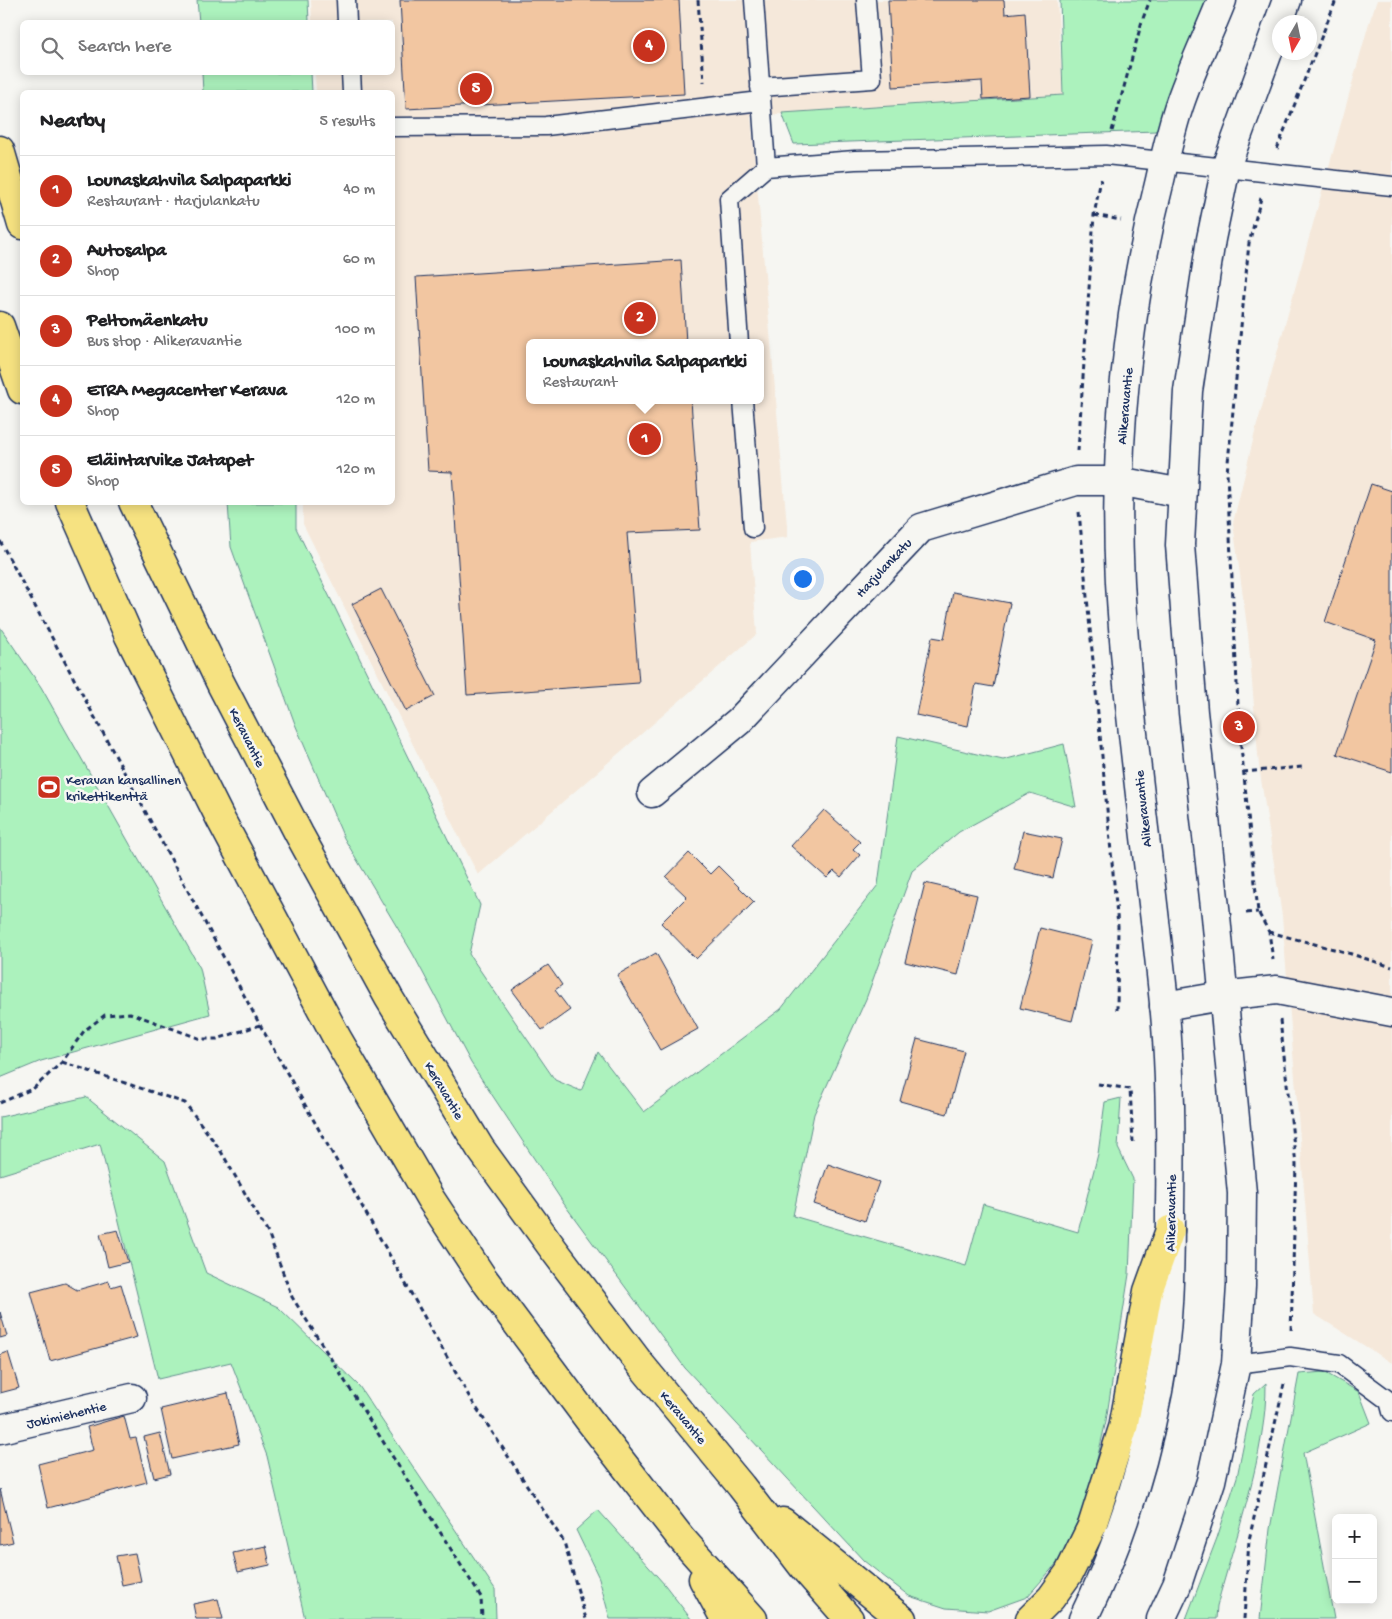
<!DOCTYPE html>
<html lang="en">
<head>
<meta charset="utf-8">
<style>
	:root { --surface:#fff; --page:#f6f6f6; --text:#202124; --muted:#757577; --line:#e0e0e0; --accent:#c8321e }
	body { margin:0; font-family:"Gochi Hand",sans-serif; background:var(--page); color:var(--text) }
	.controls { position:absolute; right:15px; bottom:15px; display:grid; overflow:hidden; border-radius:8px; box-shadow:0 2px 12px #0003 }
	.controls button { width:45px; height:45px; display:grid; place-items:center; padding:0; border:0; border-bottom:1px solid var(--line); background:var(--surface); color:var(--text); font:25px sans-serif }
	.compass { position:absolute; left:1272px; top:15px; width:45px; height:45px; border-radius:50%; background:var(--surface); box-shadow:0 2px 12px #0003; rotate:189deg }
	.you { position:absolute; left:802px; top:578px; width:18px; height:18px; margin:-12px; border:4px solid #fff; border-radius:50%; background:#1a73e8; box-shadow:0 0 0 8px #1a73e833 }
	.badge { display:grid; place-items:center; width:32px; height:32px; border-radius:50%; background:var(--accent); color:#fff; font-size:16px; font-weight:700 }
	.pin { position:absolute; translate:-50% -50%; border:2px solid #fff; box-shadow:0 1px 5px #0006 }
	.popup { position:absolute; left:526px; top:339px; width:238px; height:65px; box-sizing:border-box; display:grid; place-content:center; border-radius:8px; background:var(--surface); filter:drop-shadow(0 1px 4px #0005); font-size:16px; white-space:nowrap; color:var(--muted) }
	.popup b { font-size:19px; color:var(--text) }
	.popup::after { content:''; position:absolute; left:50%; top:100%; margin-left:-10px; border:10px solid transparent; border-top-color:var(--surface) }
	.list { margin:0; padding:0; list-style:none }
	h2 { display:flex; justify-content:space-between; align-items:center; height:65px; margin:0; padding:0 20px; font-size:21px }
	h2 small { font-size:16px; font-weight:400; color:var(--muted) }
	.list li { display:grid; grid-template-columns:32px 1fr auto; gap:15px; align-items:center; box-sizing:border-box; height:70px; padding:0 20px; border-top:1px solid var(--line) }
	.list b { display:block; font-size:19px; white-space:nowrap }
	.list p { margin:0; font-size:16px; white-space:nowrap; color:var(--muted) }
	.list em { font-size:16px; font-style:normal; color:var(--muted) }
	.icon { flex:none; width:28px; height:28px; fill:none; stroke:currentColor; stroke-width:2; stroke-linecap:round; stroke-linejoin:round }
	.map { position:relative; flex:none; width:1392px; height:1619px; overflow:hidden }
	.search { position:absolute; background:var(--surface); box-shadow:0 2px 12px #0003; left:20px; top:20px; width:375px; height:55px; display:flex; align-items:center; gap:12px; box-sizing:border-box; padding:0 18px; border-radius:8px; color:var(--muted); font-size:19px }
	.panel { position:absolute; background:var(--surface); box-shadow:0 2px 12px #0003; left:20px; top:90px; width:375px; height:415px; border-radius:8px }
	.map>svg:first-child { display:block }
	.built { fill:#f5e8da; fill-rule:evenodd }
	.green { fill:#acf2bd; stroke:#64908e }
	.building { fill:#f2c6a1; stroke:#1b2f5e }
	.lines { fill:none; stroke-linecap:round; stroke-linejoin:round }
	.service-casing { stroke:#1b2f5e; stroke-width:21 }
	.minor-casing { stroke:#1b2f5e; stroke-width:31 }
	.tertiary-casing { stroke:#1b2f5e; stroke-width:31 }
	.primary-casing { stroke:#1b2f5e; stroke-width:31 }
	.path { stroke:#1b2f5e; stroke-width:3; stroke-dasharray:5 4; stroke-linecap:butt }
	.service { stroke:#f6f6f2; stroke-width:18 }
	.minor { stroke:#f6f6f2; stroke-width:28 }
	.tertiary { stroke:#f6f6f2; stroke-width:28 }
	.primary { stroke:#f6e281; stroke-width:28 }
	.labels { text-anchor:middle; stroke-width:5; stroke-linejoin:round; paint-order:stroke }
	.street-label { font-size:14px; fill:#1b2f5e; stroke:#f6f6f2 }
	.poi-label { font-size:14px; fill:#1b2f5e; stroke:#f6f6f2; text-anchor:start }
</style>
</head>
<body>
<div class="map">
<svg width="1392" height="1619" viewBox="0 0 1392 1619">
	<rect width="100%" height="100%" fill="#f6f6f2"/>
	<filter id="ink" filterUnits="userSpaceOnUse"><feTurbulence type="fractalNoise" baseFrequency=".02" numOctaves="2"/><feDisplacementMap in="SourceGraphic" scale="10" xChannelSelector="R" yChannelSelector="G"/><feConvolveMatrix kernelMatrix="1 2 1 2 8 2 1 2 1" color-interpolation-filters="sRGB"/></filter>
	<g filter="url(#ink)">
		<path class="built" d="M311,0H1057L1063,95L751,116L788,537L750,542L757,634L478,875L303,524V503L392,502V92H316L315,73L392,72V22H312ZM530,343H760V400H530Z
			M1377,0H1392V1363L1314,1314L1282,916L1259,766L1248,634L1233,523L1255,432L1369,23Z"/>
		<path class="green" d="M197,0H308L309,22H199Z
			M1060,0H1210L1156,131L794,144L782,113L1063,95Z
			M202,73H311L312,92H203Z
			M228,503H296V528L480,905L469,954L555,1080L581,1091L598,1052L644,1112L781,1009L878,885L898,736L1003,760L1064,744L1076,807L1030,793L959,832L912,871L866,999L814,1114L793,1216L966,1266L983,1204L1078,1232L1098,1154L1105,1102L1121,1098L1118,1148L1133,1179L1129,1274L1106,1421L1087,1502L1057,1563L1027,1597L988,1611L946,1608L909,1596L864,1561L685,1368L564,1204L471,1063L413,954L344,838L295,724L231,547Z
			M0,627L41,687L200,968L210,1014L41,1061L0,1078Z
			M86,1097L165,1161L206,1273L278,1307L359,1386L495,1589L496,1619H305L267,1456L231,1362L158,1379L100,1144L0,1175V1117Z
			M1324,1372L1359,1392L1371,1423L1303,1453L1334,1619H1260L1270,1529L1299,1374Z
			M1266,1383C1267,1451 1235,1539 1217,1606L1216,1619H1186L1217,1538L1237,1477L1254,1394Z
			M598,1510L665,1585L691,1619H610L599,1578L576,1530Z"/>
		<path class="building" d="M400,0H679L684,94L406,109Z
			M888,0H1004L1005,14L1025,12L1030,96L983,99L982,81L893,87Z
			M681,260L686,343H530V400H691L700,530L627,533L639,683L467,695L452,472L428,471L416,277Z
			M1371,484L1392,491V772L1337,754L1376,640L1325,622Z
			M381,589L435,696L406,711L352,604Z
			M953,592L1010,603L993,687L976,684L968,726L916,715L932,637L944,639Z
			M824,810L860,842L853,849L860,855L841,877L834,871L827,878L791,846Z
			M1023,831L1062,839L1053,878L1014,869Z
			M689,853L710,874L718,866L754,902L696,959L661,923L687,897L666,877Z
			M925,883L977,895L958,975L905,962Z
			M1040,928L1092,941L1072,1021L1020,1008Z
			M656,953L698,1029L660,1050L617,975Z
			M548,965L562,985L555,990L570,1010L542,1030L512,990Z
			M917,1039L964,1051L947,1114L900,1101Z
			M828,1164L879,1182L865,1221L814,1204Z
			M118,1230L128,1262L108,1267L100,1234Z
			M109,1281L111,1287L121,1284L137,1337L50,1361L31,1292L65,1283L77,1290Z
			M0,1312L7,1336L0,1338Z
			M8,1352L19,1388L0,1393V1355Z
			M228,1393L239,1444L172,1459L161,1409Z
			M124,1416L130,1439L136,1438L147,1482L48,1508L38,1464L93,1450L87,1427Z
			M160,1433L170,1474L154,1478L144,1437Z
			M0,1489L13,1542L0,1545Z
			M266,1546L270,1565L238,1572L233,1553Z
			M135,1553L141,1581L122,1585L116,1556Z
			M218,1599L223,1619H196L193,1604Z"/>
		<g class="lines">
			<g class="service-casing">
				<path id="service" d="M346,0L347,22
					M754,0L766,167
					M351,72L352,92
					M760,87L872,79L866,0
					M392,127L546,126L761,101
					M739,343L729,199L766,167L855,160L1106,155L1392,186
					M743,400L753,528
					M1236,1364L1290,1357L1339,1364L1389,1401L1392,1412"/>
			</g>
			<g class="minor-casing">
				<path id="minor" d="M652,793L739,721L921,528L1076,481H1118L1182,493
					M1164,1006L1222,996L1277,990L1392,1012
					M0,1429L132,1398"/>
			</g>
			<g class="tertiary-casing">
				<path id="tertiary" d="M1083,1619C1118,1548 1143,1470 1158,1391C1169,1333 1170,1270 1170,1210C1171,1141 1171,1071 1164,1003C1150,863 1128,723 1120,582C1113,449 1127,309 1160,180C1166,153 1172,125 1181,100C1193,66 1209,33 1222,0
					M1161,1619L1177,1585L1211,1481L1236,1364L1241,1286L1242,1193L1216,916L1193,712L1180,545L1188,391L1211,239L1226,167L1287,0"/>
			</g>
			<g class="primary-casing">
				<path id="primary" d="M0,150L22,225
					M0,326L22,390
					M70,502L129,636L221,820L337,1038L430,1198L483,1278L589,1420L681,1538L753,1619
					M133,502L221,684L299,834L389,998L480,1148L554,1250L641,1365L741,1486L804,1568L849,1619
					M783,1522L902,1619
					M703,1579L725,1619
					M1030,1619L1051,1598L1069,1573L1092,1526L1123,1428L1148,1291L1170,1230"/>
			</g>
			<path class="path" d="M698,0L704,82
				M1112,131L1142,21L1150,0
				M1277,149L1336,0
				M1261,198L1249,243L1227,473L1239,727L1258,912L1269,932L1273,960
				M1094,215L1121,220
				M1078,451L1094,215L1101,179
				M1079,512L1118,926L1117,1010
				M0,541L260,1025L470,1398L564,1542L586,1619
				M1243,772L1302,767
				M1246,913L1258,912
				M1269,932L1345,952L1392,967
				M1280,1020L1296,1165L1291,1333
				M62,1062L185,1103L219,1148L269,1235L292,1297L481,1597L482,1619
				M1098,1084L1130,1089L1133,1142
				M0,1103L34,1088L62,1062L84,1031L105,1015L130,1013L201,1039H217L260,1025
				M1244,1619L1249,1540L1284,1384"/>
			<use href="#service" class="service"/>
			<use href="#minor" class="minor"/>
			<use href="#tertiary" class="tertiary"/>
			<use href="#primary" class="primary"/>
		</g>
	</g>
	<defs>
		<g id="stadium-square" transform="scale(1.25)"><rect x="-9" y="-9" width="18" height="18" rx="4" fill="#c8321e" stroke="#f6f6f2"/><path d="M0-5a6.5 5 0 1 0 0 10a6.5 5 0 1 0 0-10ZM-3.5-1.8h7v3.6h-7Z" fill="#fff"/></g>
	</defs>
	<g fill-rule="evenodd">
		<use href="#stadium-square" x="49" y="787"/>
	</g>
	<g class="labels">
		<g class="street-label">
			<text transform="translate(1124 406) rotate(-85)" y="5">Alikeravantie</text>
			<text transform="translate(883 567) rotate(-47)" y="5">Harjulankatu</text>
			<text transform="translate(248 737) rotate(63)" y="5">Keravantie</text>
			<text transform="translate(1142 809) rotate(-96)" y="5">Alikeravantie</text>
			<text transform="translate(445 1090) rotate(59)" y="5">Keravantie</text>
			<text transform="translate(1170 1213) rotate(-89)" y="5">Alikeravantie</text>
			<text transform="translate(66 1414) rotate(-13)" y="5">Jokimiehentie</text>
			<text transform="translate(684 1417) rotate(50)" y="5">Keravantie</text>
		</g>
		<g class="poi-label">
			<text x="66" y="784">Keravan kansallinen<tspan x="66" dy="16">krikettikenttä</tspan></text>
		</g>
	</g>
</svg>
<div class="controls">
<button>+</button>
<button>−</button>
</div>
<svg class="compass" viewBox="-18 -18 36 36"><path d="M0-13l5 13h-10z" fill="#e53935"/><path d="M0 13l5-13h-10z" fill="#757577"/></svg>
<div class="you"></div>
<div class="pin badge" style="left:645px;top:439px">1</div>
<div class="popup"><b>Lounaskahvila Salpaparkki</b>Restaurant</div>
<div class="pin badge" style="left:640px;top:318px">2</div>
<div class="pin badge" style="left:1239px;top:727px">3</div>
<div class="pin badge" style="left:649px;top:46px">4</div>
<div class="pin badge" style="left:476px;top:89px">5</div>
<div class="search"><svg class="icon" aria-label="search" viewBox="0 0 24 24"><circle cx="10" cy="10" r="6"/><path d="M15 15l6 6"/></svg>Search here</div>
<section class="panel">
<h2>Nearby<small>5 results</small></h2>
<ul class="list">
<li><span class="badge">1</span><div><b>Lounaskahvila Salpaparkki</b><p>Restaurant · Harjulankatu</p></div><em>40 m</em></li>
<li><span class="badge">2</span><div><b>Autosalpa</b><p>Shop</p></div><em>60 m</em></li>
<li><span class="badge">3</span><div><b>Peltomäenkatu</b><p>Bus stop · Alikeravantie</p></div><em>100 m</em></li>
<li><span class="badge">4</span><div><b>ETRA Megacenter Kerava</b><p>Shop</p></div><em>120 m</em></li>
<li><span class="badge">5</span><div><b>Eläintarvike Jatapet</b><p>Shop</p></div><em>120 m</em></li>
</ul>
</section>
</div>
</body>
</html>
